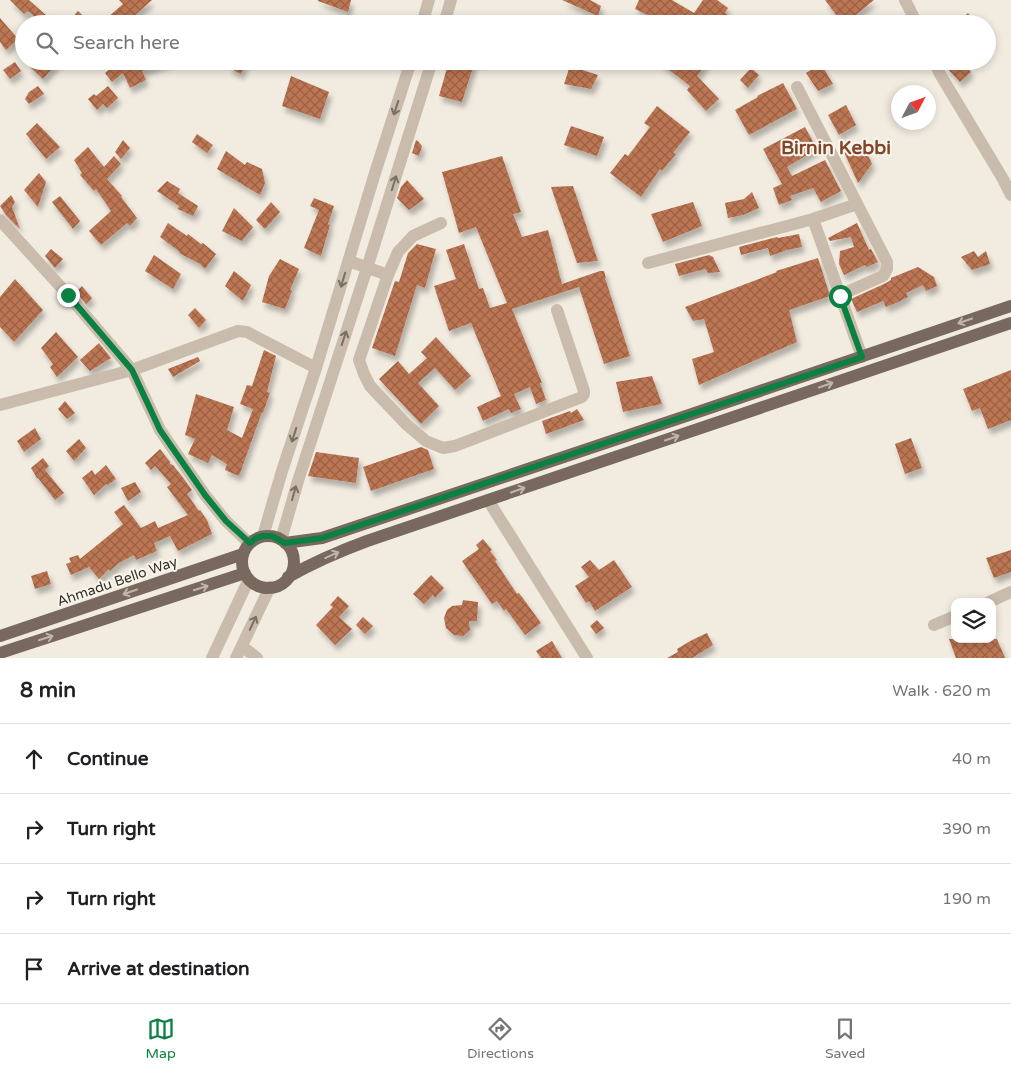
<!DOCTYPE html>
<html lang="en">
<head>
<meta charset="utf-8">
<style>
	:root { --surface:#fff; --page:#f6f6f6; --text:#202124; --muted:#757577; --line:#e0e0e0; --accent:#0b8043 }
	body { margin:0; font-family:"Varela Round",sans-serif; background:var(--page); color:var(--text) }
	.controls { position:absolute; right:15px; bottom:15px; display:grid; overflow:hidden; border-radius:10px; box-shadow:0 2px 8px #0003 }
	.controls button { width:45px; height:45px; display:grid; place-items:center; padding:0; border:0; border-bottom:1px solid var(--line); background:var(--surface); color:var(--text); font:25px sans-serif }
	.compass { position:absolute; left:891px; top:85px; width:45px; height:45px; border-radius:50%; background:var(--surface); box-shadow:0 2px 8px #0003; rotate:49deg }
	.stop { position:absolute; width:15px; height:15px; margin:-11px; border:4px solid #0b8043; border-radius:50%; background:#fff }
	.stop.end { background:#0b8043; border-color:#fff; box-shadow:0 1px 5px #0008 }
	.list { margin:0; padding:0; list-style:none }
	h2 { display:flex; justify-content:space-between; align-items:center; height:65px; margin:0; padding:0 20px; font-size:21px }
	h2 small { font-size:16px; font-weight:400; color:var(--muted) }
	.list li { display:grid; grid-template-columns:32px 1fr auto; gap:15px; align-items:center; box-sizing:border-box; height:70px; padding:0 20px; border-top:1px solid var(--line) }
	.list b { display:block; font-size:19px; white-space:nowrap }
	.list em { font-size:16px; font-style:normal; color:var(--muted) }
	.icon { flex:none; width:28px; height:28px; fill:none; stroke:currentColor; stroke-width:2; stroke-linecap:round; stroke-linejoin:round }
	.map { position:relative; flex:none; width:1011px; height:658px; overflow:hidden }
	.search { position:absolute; background:var(--surface); box-shadow:0 2px 8px #0003; left:15px; right:15px; top:15px; height:55px; display:flex; align-items:center; gap:12px; box-sizing:border-box; padding:0 18px; border-radius:28px; color:var(--muted); font-size:19px }
	.sheet { height:345px; background:var(--surface) }
	nav { display:flex; justify-content:space-around; align-items:center; box-sizing:border-box; height:70px; border-top:1px solid var(--line); background:var(--surface); font-size:14px; color:var(--muted) }
	nav a { display:grid; justify-items:center; gap:2px }
	nav .on { color:var(--accent) }
	.map>svg:first-child { display:block }
	.building { fill:url(#building-cross-hatch); filter:url(#shadow) }
	.lines { fill:none; stroke-linecap:round; stroke-linejoin:round }
	.minor { stroke:#c9bcac; stroke-width:12 }
	.major { stroke:#78685d; stroke-width:12 }
	.oneway { stroke:#796f64 }
	.oneway2 { stroke:#bfb5ac }
	.route { stroke:#0b8043; stroke-width:6 }
	.labels { text-anchor:middle; stroke-width:4; stroke-linejoin:round; paint-order:stroke }
	.street-label { font-size:14px; fill:#37302a; stroke:#f9f4ec }
	.district-label { font-size:19px; font-weight:bold; fill:#804629; stroke:#f9f4ec }
</style>
</head>
<body>
<div class="map">
<svg width="1011" height="658" viewBox="0 0 1011 658">
	<defs>
		<pattern id="building-cross-hatch" width="8" height="8" patternUnits="userSpaceOnUse" patternTransform="scale(1.25)"><rect width="8" height="8" fill="#bd7652"/><path d="M0 0l8 8M0 8l8-8" fill="none" stroke="#9a6144"/></pattern>
		<filter id="shadow"><feDropShadow dx="3" dy="5.5" stdDeviation="2.5" flood-color="#0004"/></filter>
	</defs>
	<rect width="100%" height="100%" fill="#f1ebe0"/>
	<path class="building" d="M10,0H29L48,17L42,23L28,11L24,14Z
		M119,0H152L132,18L137,24H100L123,4Z
		M318,0H351L348,12L318,1Z
		M562,0H590L601,6L598,16Z
		M639,0H672L694,13L703,0H717L728,8L725,13L740,24H667L635,9Z
		M825,0H874L845,24H843Z
		M78,11L92,24H77L71,19Z
		M968,13L977,24H956Z
		M0,18L18,39L6,50L0,42Z
		M33,61H59L43,79L29,66Z
		M119,61H166L167,63L142,71L146,80L130,88L123,73L112,82L105,73Z
		M232,61H246L241,74L229,68Z
		M449,61H475L462,102L439,96Z
		M658,61H708L697,76L719,99L706,111L687,90L690,86Z
		M952,61H961L971,72L960,82L946,67Z
		M15,62L21,71L10,79L3,70Z
		M821,64L833,84L818,91L806,73Z
		M570,66L598,75L591,89L564,84Z
		M751,68L759,75L748,88L740,80Z
		M291,76L329,92L320,119L282,106Z
		M783,83L797,109L749,135L735,110L758,97L757,96Z
		M38,86L44,94L29,104L25,99L29,92Z
		M108,86L118,98L107,108L103,104L97,110L88,99L94,94L96,96Z
		M846,105L856,125L839,135L828,115Z
		M657,106L690,132L673,153L676,154L662,171L660,169L641,197L610,173L625,154L628,156L650,127L644,123Z
		M37,123L60,147L46,159L26,134Z
		M571,126L604,137L597,156L564,145Z
		M805,127L817,149L787,167L792,176L825,160L841,191L821,202L813,188L790,196L792,200L779,205L773,188L782,184L763,149Z
		M197,134L213,145L207,153L192,142Z
		M123,140L130,148L121,159L115,152Z
		M416,140L418,141L422,146L419,156L412,153Z
		M862,143L872,164L858,183L844,152Z
		M88,147L104,167L114,156L121,164L107,179L122,196L121,197L137,218L130,226L127,223L101,245L89,231L111,211L96,189L94,191L80,175L82,173L74,160Z
		M226,151L245,165L247,162L262,169L265,183L260,195L217,169Z
		M502,156L521,212L513,214L522,237L548,230L562,284L600,271H604L606,278H605L630,356L604,364L579,287L512,309L542,383H540L546,400L536,404L530,387L514,394L521,409L511,413L509,409L483,421L477,407L501,396L471,323L449,331L434,286L456,279L446,250L464,244L479,289L483,288L490,308L507,303L476,227L459,233L442,172Z
		M39,173L46,182L38,207L24,190Z
		M407,180L424,199L409,210L397,198L401,187Z
		M167,181L180,189L178,193L198,206L193,216L178,209L179,206L157,191Z
		M573,186L598,261L577,263L551,187Z
		M752,192L759,208L743,215L728,218L725,203L744,199Z
		M11,195L15,202L12,207L20,229L6,215L0,206Z
		M60,196L80,221L73,229L52,202Z
		M314,198L334,206L328,224L330,225L321,256L304,248L319,210L310,206Z
		M271,202L280,212L265,229L256,220Z
		M693,202L702,226L663,242L651,214Z
		M234,208L253,227L242,241L222,231Z
		M168,223L187,236L188,234L201,244L203,243L216,254L205,269L200,264L179,253L180,252L160,237Z
		M857,223L869,250L871,249L878,262L867,267L865,265L844,275L839,264L840,251L854,247L851,237L830,241L828,238Z
		M799,234L802,247L787,250L770,256L768,248L741,255L739,247L777,237L778,238Z
		M417,244L436,249L425,288L417,285L395,356L372,348L395,281L399,282L408,253Z
		M51,249L63,259L55,268L45,256Z
		M974,251L978,257L986,251L990,264L972,270L961,257Z
		M154,255L181,274L173,289L145,271Z
		M709,255L713,257L720,272L708,273L705,269L679,276L675,264Z
		M818,258L830,296L789,310L797,342L699,385L692,359L714,352L704,319L693,321L685,307L777,272L776,271Z
		M280,259L299,269L290,290L292,291L285,309L262,302L269,276Z
		M918,267L934,277L937,286L926,291L923,285L906,293L908,297L896,303L886,307L883,301L857,312L851,299L886,283L891,280V278Z
		M234,271L251,285L243,301L225,286Z
		M15,279L43,310L14,342L0,327V297Z
		M82,286L92,298L86,304L76,292Z
		M195,308L206,320L199,328L188,315Z
		M56,332L78,357L57,377L50,367L53,364L41,348Z
		M436,337L471,376L455,390L435,368L418,383L439,406L421,424L379,379L398,361L409,374L427,358L421,352Z
		M99,343L111,358L90,371L80,360Z
		M264,350L276,356L267,392L270,393L263,413L262,412L239,476L225,470L227,464L212,455L208,463L188,454L195,439L185,435L196,394L234,407L227,430L242,438L253,409L240,404L247,385L252,386Z
		M198,357L200,361L173,377L168,369Z
		M1011,370V420L988,429L980,408L972,411L963,389Z
		M652,376L662,404L623,412L616,382Z
		M65,401L75,413L67,419L58,409Z
		M577,409L584,420L546,434L542,421L570,411L571,413Z
		M35,428L41,439L24,452L17,441Z
		M911,438L922,468L905,474L895,444Z
		M79,439L86,448L74,461L66,451Z
		M421,447L428,450L434,469L371,491L363,467Z
		M160,449L170,462V464L173,465L181,475L192,490L187,494L199,511L200,510L207,520L212,534L178,551L170,536L154,543L157,551L136,560L134,555L119,563L110,571L109,569L99,579L89,567L71,575L66,564L71,562L69,558L78,555L80,559L123,524L114,512L124,505L141,528L155,521L158,528L188,515L167,487L171,484L155,466L151,470L145,463Z
		M316,452L359,458L356,483L308,476Z
		M43,458L49,466L45,470L64,493L55,500L38,478H37L31,468Z
		M106,465L116,479L108,485L106,484L94,495L82,478L92,470L95,475Z
		M135,482L141,492L128,501L121,488Z
		M483,539L492,550L490,551L497,560L495,561L517,594L519,593L541,623L525,635L506,609L504,611L497,601L492,604L462,561L479,549L476,545Z
		M1011,550V572L994,578L986,558Z
		M590,560L599,570L614,560L632,587L595,611L589,601L586,603L575,586L589,577L581,567Z
		M47,571L51,584L35,589L31,576Z
		M431,575L444,588L435,598L433,595L424,604L413,594Z
		M338,596L349,606L339,617L352,629L335,645L316,625L333,607L330,605Z
		M463,600L478,602L477,621H469L470,630L463,636L454,635L446,628L444,618L447,610L452,606L462,605Z
		M363,617L373,626L365,634L356,625Z
		M597,620L604,628L596,634L590,626Z
		M707,633L713,645L692,658H667L678,652L677,649L692,640Z
		M949,639H997L1005,658H956Z
		M552,641L562,658H541L536,651Z"/>
	<g class="lines">
		<path class="minor" d="M905,0L917,24
			M422,24L429,0
			M444,24L451,0
			M934,61L940,74L1003,179L1011,195
			M797,87L887,262V269L883,276L840,295
			M813,219L857,204
			M0,220L68,295L132,370L160,430L205,495L226,521L249,543
			M349,261L388,275L359,360L364,374L370,386L407,425L426,441L443,448L455,446L582,397L584,394V391L557,310
			M648,263L813,219L862,357
			M388,275L398,252L413,236L441,223
			M0,405L132,370L238,331L247,332L316,368
			M488,500L587,658
			M263,536L282,471L316,368L375,173L411,61
			M281,540L298,481L367,268L432,61
			M989,602L1011,592
			M934,625L955,616
			M242,646L257,658
			M212,658L249,579
			M236,658L270,587"/>
		<path class="major" d="M242 562a26 26 0 1 1 52 0a26 26 0 1 1-52 0Z
			M285,543L322,538L689,415L1011,306
			M288,577C314,562 340,551 367,541L1011,323
			M0,636L243,554
			M0,653L245,573"/>
	</g>
	<defs><path id="oneway-shaft" d="M-6 0H5M1.5-3L5.5 0L1.5 3" fill="none" stroke-width="1.6" stroke-linecap="round" stroke-linejoin="round" transform="scale(1.25)"/></defs>
	<g class="oneway">
		<use href="#oneway-shaft" transform="translate(396 108) rotate(108)"/>
		<use href="#oneway-shaft" transform="translate(394 183) rotate(-73)"/>
		<use href="#oneway-shaft" transform="translate(343 280) rotate(107)"/>
		<use href="#oneway-shaft" transform="translate(344 338) rotate(-72)"/>
		<use href="#oneway-shaft" transform="translate(294 435) rotate(108)"/>
		<use href="#oneway-shaft" transform="translate(294 493) rotate(-74)"/>
		<use href="#oneway-shaft" transform="translate(253 623) rotate(-65)"/>
	</g>
	<g class="oneway2">
		<use href="#oneway-shaft" transform="translate(965 321) rotate(161)"/>
		<use href="#oneway-shaft" transform="translate(826 385) rotate(-19)"/>
		<use href="#oneway-shaft" transform="translate(672 438) rotate(-19)"/>
		<use href="#oneway-shaft" transform="translate(518 490) rotate(-19)"/>
		<use href="#oneway-shaft" transform="translate(332 555) rotate(-24)"/>
		<use href="#oneway-shaft" transform="translate(201 588) rotate(-18)"/>
		<use href="#oneway-shaft" transform="translate(130 592) rotate(161)"/>
		<use href="#oneway-shaft" transform="translate(46 638) rotate(-18)"/>
	</g>
	<g class="lines">
		<path class="route" d="M68,295L132,370L160,430L205,495L226,521L250,543L256,538L263,536H272L285,543L322,538L862,357L840,296"/>
	</g>
	<g class="labels">
		<g class="street-label">
			<text transform="translate(117 581) rotate(-19)" y="5">Ahmadu Bello Way</text>
		</g>
		<g class="district-label">
			<text x="836" y="154">Birnin Kebbi</text>
		</g>
	</g>
</svg>
<div class="controls">
<button><svg class="icon" aria-label="layers" viewBox="0 0 24 24"><path d="M12 4l9 5-9 5-9-5zM3 14l9 5 9-5"/></svg></button>
</div>
<svg class="compass" viewBox="-18 -18 36 36"><path d="M0-13l5 13h-10z" fill="#e53935"/><path d="M0 13l5-13h-10z" fill="#757577"/></svg>
<div class="stop" style="left:840px;top:296px"></div>
<div class="stop end" style="left:68px;top:295px"></div>
<div class="search"><svg class="icon" aria-label="search" viewBox="0 0 24 24"><circle cx="10" cy="10" r="6"/><path d="M15 15l6 6"/></svg>Search here</div>
</div>
<section class="sheet">
<h2>8 min<small>Walk · 620 m</small></h2>
<ul class="list">
<li><svg class="icon" aria-label="ahead" viewBox="0 0 24 24"><path d="M12 20V5M6 11l6-6 6 6"/></svg><div><b>Continue</b></div><em>40 m</em></li>
<li><svg class="icon" aria-label="right" viewBox="0 0 24 24"><path d="M7 20v-9h11M14 6l5 5-5 5"/></svg><div><b>Turn right</b></div><em>390 m</em></li>
<li><svg class="icon" aria-label="right" viewBox="0 0 24 24"><path d="M7 20v-9h11M14 6l5 5-5 5"/></svg><div><b>Turn right</b></div><em>190 m</em></li>
<li><svg class="icon" aria-label="arrive" viewBox="0 0 24 24"><path d="M6 21V4h12l-3 4 3 4H6"/></svg><div><b>Arrive at destination</b></div></li>
</ul>
</section>
<nav>
<a class="on"><svg class="icon" aria-label="map" viewBox="0 0 24 24"><path d="M3 6l6-2 6 2 6-2v14l-6 2-6-2-6 2zM9 4v14M15 6v14"/></svg>Map</a>
<a><svg class="icon" aria-label="directions" viewBox="0 0 24 24"><path d="M12 3l9 9-9 9-9-9zM9 14v-3h6M13 9l2 2-2 2"/></svg>Directions</a>
<a><svg class="icon" aria-label="saved" viewBox="0 0 24 24"><path d="M7 4h10v16l-5-4-5 4z"/></svg>Saved</a>
</nav>
</body>
</html>
